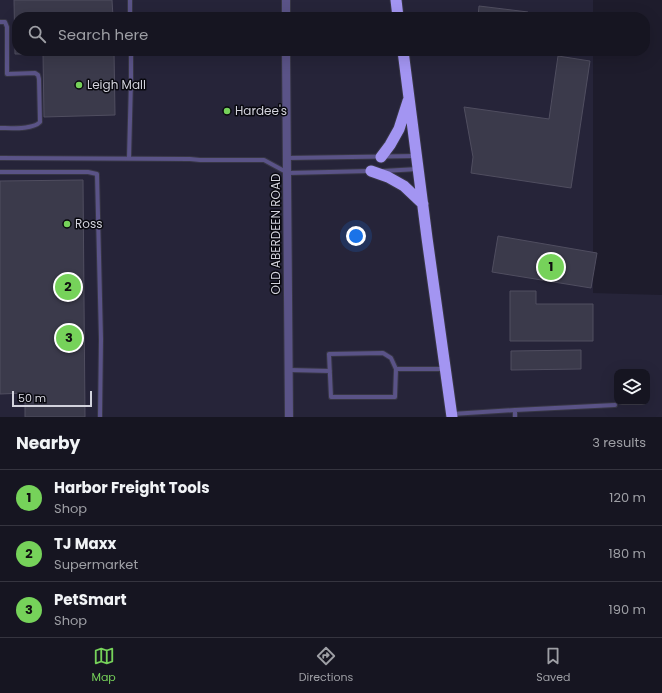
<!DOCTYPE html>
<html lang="en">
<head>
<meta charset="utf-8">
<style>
	:root { --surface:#161521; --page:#23222e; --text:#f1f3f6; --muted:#9e9fa5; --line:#35343f; --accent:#76d25a }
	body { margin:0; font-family:Poppins,sans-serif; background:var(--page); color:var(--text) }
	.controls { position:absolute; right:12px; bottom:12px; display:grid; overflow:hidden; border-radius:8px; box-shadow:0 4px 16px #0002 }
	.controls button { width:36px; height:36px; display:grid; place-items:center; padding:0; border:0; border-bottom:1px solid var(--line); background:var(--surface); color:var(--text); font:20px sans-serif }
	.scale { position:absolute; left:12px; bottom:10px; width:80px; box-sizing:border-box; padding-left:4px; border:2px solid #d3d3dd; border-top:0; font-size:11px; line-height:14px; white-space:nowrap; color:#d3d3dd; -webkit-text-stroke:3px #08080e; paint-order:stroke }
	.you { position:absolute; left:356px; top:236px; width:14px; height:14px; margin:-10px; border:3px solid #fff; border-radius:50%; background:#1a73e8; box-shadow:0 0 0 6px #1a73e833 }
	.badge { display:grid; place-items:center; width:26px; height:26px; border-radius:50%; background:var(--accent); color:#111; font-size:13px; font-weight:700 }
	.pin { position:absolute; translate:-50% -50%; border:2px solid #fff; box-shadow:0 1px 4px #0006 }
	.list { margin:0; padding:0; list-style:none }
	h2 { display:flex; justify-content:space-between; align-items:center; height:52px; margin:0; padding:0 16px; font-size:17px }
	h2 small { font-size:13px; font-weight:400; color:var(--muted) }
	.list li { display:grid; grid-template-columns:26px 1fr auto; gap:12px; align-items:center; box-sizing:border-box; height:56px; padding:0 16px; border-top:1px solid var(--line) }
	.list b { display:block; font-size:15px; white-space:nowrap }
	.list p { margin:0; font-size:13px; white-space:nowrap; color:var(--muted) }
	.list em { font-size:13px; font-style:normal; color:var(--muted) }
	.icon { flex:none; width:22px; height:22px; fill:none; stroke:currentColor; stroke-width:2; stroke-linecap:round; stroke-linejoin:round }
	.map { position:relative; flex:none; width:662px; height:417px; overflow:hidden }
	.search { position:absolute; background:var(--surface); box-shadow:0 4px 16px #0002; left:12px; right:12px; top:12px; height:44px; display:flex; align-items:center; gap:10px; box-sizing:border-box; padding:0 14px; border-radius:16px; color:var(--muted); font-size:15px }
	.sheet { height:220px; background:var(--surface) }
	nav { display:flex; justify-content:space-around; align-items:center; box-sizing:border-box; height:56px; border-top:1px solid var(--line); background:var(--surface); font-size:11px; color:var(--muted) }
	nav a { display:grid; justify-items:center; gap:2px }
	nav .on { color:var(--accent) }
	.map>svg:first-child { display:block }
	.built { fill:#262439; fill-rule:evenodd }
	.building { fill:#3b3a4b; stroke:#504e60 }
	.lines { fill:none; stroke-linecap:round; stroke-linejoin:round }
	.service-casing { stroke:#373645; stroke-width:6 }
	.minor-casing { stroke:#373645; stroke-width:10 }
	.trunk-casing { stroke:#373645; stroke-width:13 }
	.service { stroke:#5a5387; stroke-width:4 }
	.minor { stroke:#5a5387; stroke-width:8 }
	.trunk { stroke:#a395f2; stroke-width:11 }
	.poi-dot { fill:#76d25a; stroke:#08080e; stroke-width:1.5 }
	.labels { text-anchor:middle; stroke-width:3; stroke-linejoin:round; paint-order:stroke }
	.poi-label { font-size:12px; fill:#d3d3dd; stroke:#08080e; text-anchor:start }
	.street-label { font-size:12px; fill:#d3d3dd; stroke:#08080e }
</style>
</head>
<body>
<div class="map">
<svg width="662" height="417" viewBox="0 0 662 417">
	<rect width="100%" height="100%" fill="#1e1c2c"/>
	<path class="built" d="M0,0H593V17H17V51H593V293L662,295V417H0ZM617,372H647V402H617Z"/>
	<path class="building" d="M14,0H112L113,17H17V51H114L115,115L44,117L43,54H15Z
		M479,6L528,12V17H478Z
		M558,56L590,61L571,188L471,173L473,157L464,107L549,119Z
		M83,180L85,417H25V393L0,394V181Z
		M498,236L597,253L591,288L492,272Z
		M510,291H536V304H593V341H510Z
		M581,350V369L511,370V351Z"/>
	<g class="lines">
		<g class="service-casing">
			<path id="service" d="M130,0V17
				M0,22H5L7,27V74L35,73L38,75L39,79L40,122C33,130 10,128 0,128
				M0,158L190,159L200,160H264L288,173L370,171
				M129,158L131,81V51
				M287,158L416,156
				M383,171L418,169
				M0,172H88L97,174L101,339L100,417
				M396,369L395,397H331L329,354L383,353L391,358L396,369H445
				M289,370L330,371
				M515,410V417
				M452,414L515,410L615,405"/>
		</g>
		<g class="minor-casing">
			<path id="minor" d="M286,0V17
				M286,51L289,417"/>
		</g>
		<g class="trunk-casing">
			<path id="trunk" d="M396,0L398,17
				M403,51L427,238L452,417
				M381,157L390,145L399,129L408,101
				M371,171L388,177L404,186L423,204"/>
		</g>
		<use href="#service" class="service"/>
		<use href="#minor" class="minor"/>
		<use href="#trunk" class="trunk"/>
	</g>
	<g class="poi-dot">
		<circle cx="79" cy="85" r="4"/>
		<circle cx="227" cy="111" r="4"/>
		<circle cx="67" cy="224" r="4"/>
	</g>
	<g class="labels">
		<g class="poi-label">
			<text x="87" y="89">Leigh Mall</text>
			<text x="235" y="115">Hardee's</text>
			<text x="75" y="228">Ross</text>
		</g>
		<g class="street-label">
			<text transform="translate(276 234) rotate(-90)" y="4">OLD ABERDEEN ROAD</text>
		</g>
	</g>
</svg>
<div class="controls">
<button><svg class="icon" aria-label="layers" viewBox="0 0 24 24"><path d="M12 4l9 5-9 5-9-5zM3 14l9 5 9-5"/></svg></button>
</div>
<div class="scale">50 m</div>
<div class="you"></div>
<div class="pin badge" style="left:551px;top:267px">1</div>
<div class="pin badge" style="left:68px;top:287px">2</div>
<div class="pin badge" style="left:69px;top:338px">3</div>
<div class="search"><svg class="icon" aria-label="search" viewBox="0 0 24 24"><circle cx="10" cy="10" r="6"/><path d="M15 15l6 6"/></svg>Search here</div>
</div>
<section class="sheet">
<h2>Nearby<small>3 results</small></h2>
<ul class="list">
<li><span class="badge">1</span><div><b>Harbor Freight Tools</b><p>Shop</p></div><em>120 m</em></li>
<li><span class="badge">2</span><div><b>TJ Maxx</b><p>Supermarket</p></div><em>180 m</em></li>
<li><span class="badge">3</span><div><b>PetSmart</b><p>Shop</p></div><em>190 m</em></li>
</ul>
</section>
<nav>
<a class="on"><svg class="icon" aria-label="map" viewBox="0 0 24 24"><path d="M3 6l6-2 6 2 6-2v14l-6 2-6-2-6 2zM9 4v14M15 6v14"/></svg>Map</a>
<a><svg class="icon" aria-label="directions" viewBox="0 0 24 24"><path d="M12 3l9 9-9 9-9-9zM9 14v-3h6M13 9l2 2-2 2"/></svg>Directions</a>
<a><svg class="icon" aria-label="saved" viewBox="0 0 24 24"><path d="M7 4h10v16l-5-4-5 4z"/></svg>Saved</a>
</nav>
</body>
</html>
